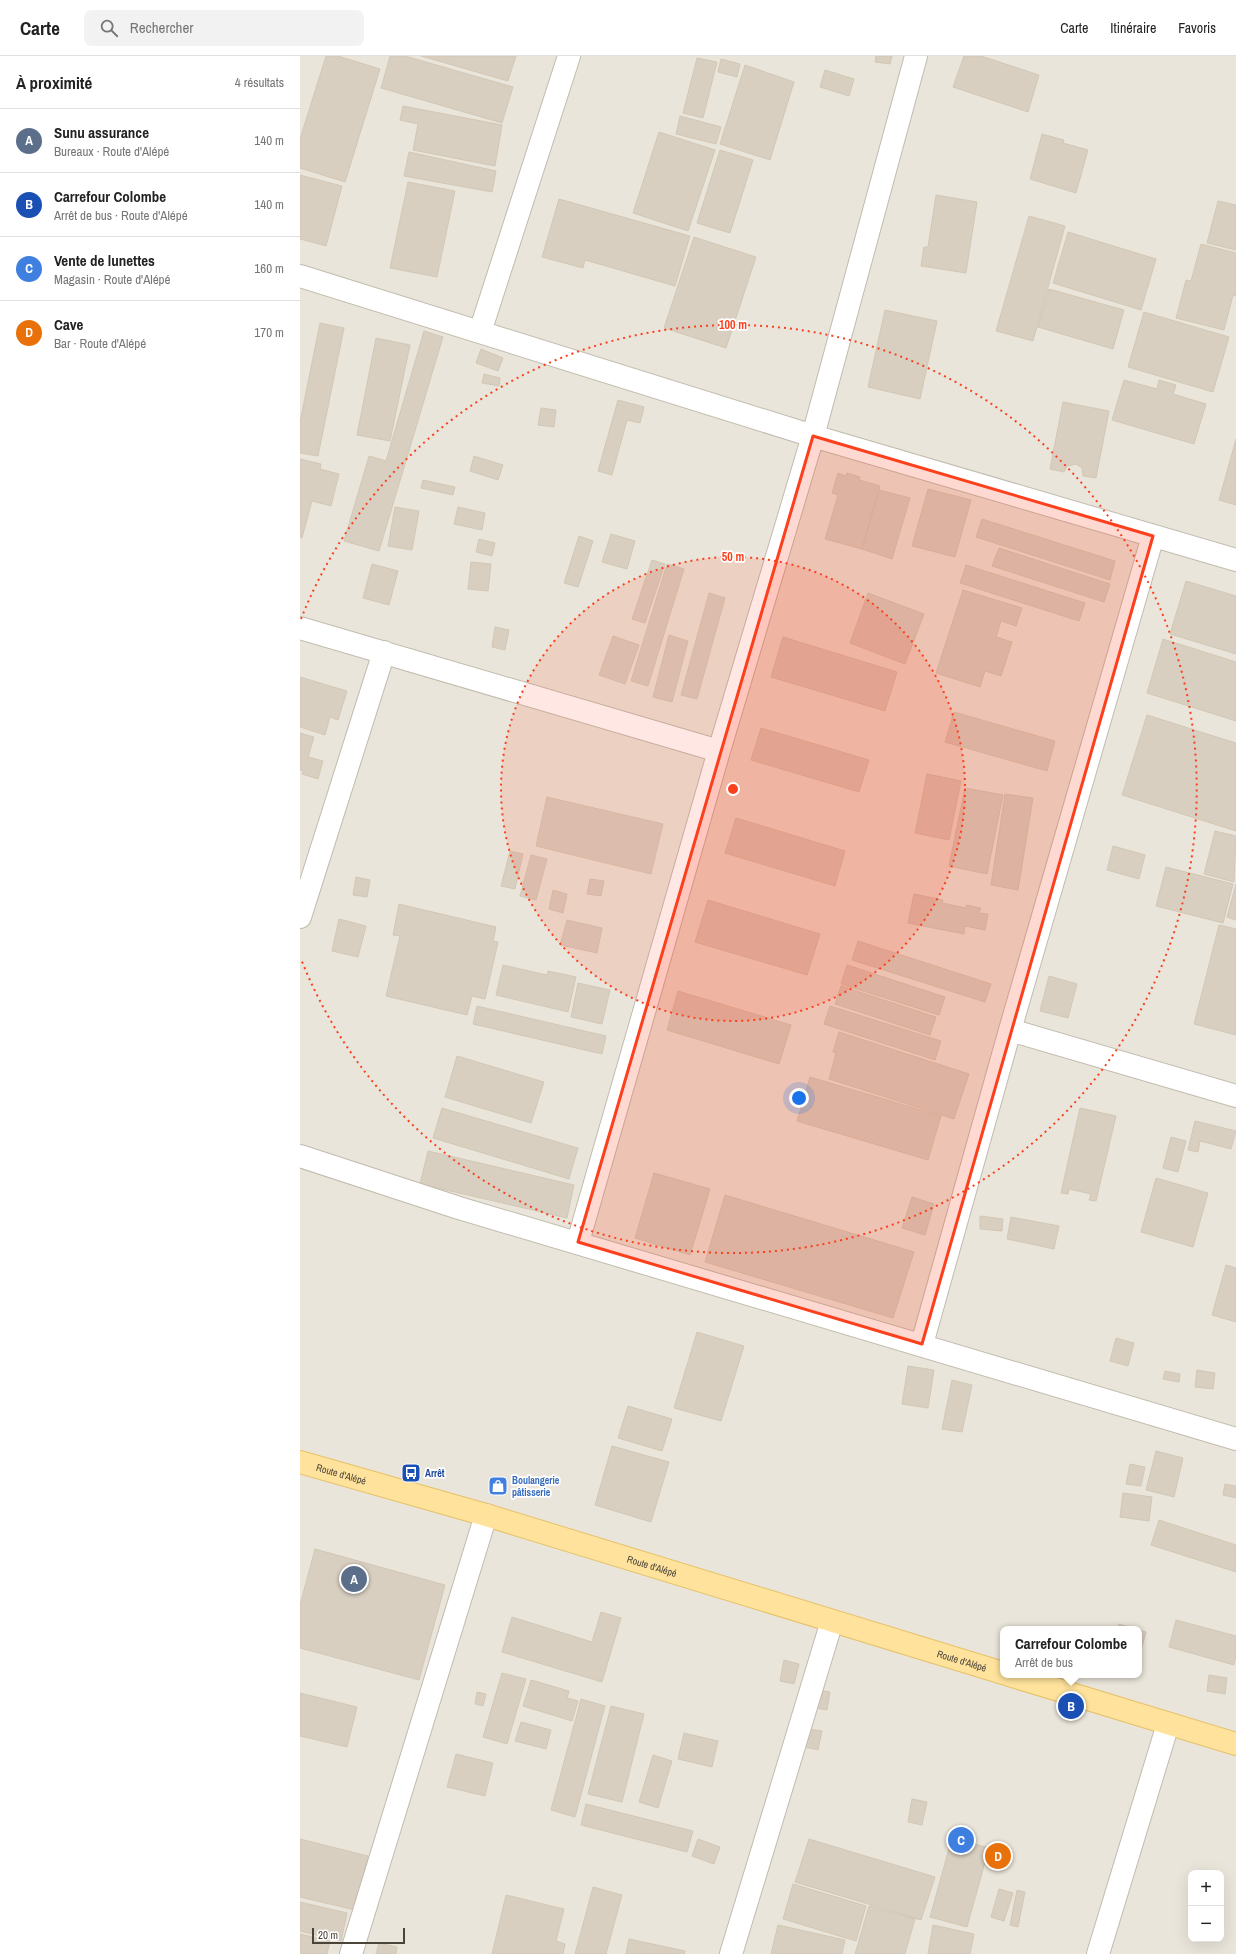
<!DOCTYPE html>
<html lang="fr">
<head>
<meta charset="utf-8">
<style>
	:root { --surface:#fff; --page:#f2f2f2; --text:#222; --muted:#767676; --line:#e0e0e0; --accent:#fc3f1d }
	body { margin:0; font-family:"Archivo Narrow",sans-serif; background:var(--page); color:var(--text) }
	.controls { position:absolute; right:12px; bottom:12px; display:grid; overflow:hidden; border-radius:8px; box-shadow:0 4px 16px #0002 }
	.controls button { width:36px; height:36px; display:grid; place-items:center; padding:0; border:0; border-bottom:1px solid var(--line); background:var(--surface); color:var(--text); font:20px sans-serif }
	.scale { position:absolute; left:12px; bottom:10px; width:93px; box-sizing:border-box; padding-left:4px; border:2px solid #4b4439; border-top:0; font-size:11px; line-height:14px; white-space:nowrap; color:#4b4439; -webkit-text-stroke:3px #fff; paint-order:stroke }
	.you { position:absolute; left:499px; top:1042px; width:14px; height:14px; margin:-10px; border:3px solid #fff; border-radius:50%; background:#1a73e8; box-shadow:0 0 0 6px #1a73e833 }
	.badge { display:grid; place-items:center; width:26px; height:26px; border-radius:50%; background:var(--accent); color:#fff; font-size:13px; font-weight:700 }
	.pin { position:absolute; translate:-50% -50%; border:2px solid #fff; box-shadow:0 1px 4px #0006 }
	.popup { position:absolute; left:700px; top:1570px; width:142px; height:52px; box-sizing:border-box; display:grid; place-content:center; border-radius:8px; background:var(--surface); filter:drop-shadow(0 1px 3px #0005); font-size:13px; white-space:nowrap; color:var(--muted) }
	.popup b { font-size:15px; color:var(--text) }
	.popup::after { content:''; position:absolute; left:50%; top:100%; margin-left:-8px; border:8px solid transparent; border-top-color:var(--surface) }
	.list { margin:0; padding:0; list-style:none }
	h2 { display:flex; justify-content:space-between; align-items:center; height:52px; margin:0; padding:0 16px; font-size:17px }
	h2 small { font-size:13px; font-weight:400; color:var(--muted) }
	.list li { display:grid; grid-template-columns:26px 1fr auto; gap:12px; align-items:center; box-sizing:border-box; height:64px; padding:0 16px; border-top:1px solid var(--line) }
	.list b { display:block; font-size:15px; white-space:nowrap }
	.list p { margin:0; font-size:13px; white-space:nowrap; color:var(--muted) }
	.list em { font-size:13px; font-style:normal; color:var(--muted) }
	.icon { flex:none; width:22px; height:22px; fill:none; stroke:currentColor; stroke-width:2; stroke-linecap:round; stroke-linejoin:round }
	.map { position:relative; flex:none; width:936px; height:1898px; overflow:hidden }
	header { display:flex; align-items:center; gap:24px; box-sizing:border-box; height:56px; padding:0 20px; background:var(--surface); border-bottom:1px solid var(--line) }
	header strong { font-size:19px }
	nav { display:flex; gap:22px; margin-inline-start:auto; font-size:14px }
	.search { width:280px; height:36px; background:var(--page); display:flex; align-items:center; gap:10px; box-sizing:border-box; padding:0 14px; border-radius:8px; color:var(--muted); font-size:15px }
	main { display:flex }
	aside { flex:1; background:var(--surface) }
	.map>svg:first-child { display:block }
	.residential { fill:#eae5da; fill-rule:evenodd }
	.building { fill:#d8cfc1; stroke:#d3c7b4 }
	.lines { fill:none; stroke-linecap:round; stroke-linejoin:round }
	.minor-casing { stroke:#c2bbae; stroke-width:24 }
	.major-casing { stroke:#e6c16a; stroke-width:24 }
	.minor { stroke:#fff; stroke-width:22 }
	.major { stroke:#ffe39c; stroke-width:22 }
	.marked { fill:#fc3f1d; fill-opacity:0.2; stroke:#fc3f1d; stroke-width:3; stroke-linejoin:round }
	.ring { fill:none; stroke:#fc3f1d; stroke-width:2; stroke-dasharray:2 4 }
	.labels { text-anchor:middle; stroke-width:3.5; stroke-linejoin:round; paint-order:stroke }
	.transit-label { font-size:10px; font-weight:bold; fill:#164399; stroke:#fff; text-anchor:start }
	.street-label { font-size:10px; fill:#4b4439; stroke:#fff }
	.shop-label { font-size:10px; font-weight:bold; fill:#366cbe; stroke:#fff; text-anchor:start }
	.centre { fill:#fc3f1d; stroke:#fff; stroke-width:2 }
	.ring-label { font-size:12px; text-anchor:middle; font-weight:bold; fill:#fc3f1d; stroke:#fff; stroke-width:3.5; stroke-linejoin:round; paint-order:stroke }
</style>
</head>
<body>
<header>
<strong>Carte</strong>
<div class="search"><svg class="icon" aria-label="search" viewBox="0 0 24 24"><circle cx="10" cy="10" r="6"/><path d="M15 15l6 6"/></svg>Rechercher</div>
<nav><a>Carte</a><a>Itinéraire</a><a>Favoris</a></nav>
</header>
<main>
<aside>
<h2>À proximité<small>4 résultats</small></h2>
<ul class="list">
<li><span class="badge" style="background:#5c6f8a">A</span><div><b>Sunu assurance</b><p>Bureaux · Route d'Alépé</p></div><em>140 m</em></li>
<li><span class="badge" style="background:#1a4fb4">B</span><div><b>Carrefour Colombe</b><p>Arrêt de bus · Route d'Alépé</p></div><em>140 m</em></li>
<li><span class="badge" style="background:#3f7fe0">C</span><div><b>Vente de lunettes</b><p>Magasin · Route d'Alépé</p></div><em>160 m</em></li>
<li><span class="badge" style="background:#e8710a">D</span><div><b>Cave</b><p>Bar · Route d'Alépé</p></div><em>170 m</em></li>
</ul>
</aside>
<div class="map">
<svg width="936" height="1898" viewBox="0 0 936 1898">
	<rect width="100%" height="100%" fill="#f6f3ec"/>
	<path class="residential" d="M0,0H936V1898H0ZM703,1573H839V1619H703ZM891,1817H921V1883H891Z"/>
	<path class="building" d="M26,0H38L80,13L45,126L0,112V83Z
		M90,0H105L213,31L202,67L81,32Z
		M121,0H216L208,25Z
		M576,0H592L590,8L575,6Z
		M664,0H681L739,19L728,56L653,31Z
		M397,2L417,6L403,62L383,57Z
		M421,3L440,8L437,21L418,16Z
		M445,9L494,26L470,104L420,88Z
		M525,14L554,23L549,40L520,31Z
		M103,50L202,69L195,110L113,94L118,68L100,64Z
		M380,60L421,71L416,88L376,78Z
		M359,76L415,94L388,175L333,157Z
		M742,78L764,84L763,87L788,94L776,137L730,123Z
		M420,94L453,104L430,177L397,167Z
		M109,96L196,115L192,136L104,120Z
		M0,119L42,130L26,190L0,183Z
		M108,126L155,135L137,221L90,212Z
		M636,139L677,146L666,217L621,210L624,191H628Z
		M259,143L390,180L375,230L285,204L283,212L242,201Z
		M918,145L936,149V194L907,187Z
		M729,160L765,170L733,285L696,275Z
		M768,176L856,203L841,254L753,227Z
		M394,181L456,201L426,292L364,272Z
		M901,188L936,197V240L933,239L924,274L876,262L886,224L891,225Z
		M749,233L824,254L813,293L738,271Z
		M585,254L637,265L620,343L568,331Z
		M844,256L929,281L913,336L828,311Z
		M20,267L44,272L18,400L0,397V366Z
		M124,275L143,281L79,495L44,485L69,400L86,405Z
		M76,282L110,289L90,385L57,379Z
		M181,293L203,302L198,315L176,307Z
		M184,318L200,322L199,330L182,327Z
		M824,324L857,333L859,324L876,329L873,338L906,348L894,388L812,364Z
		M318,344L344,351L340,367L327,364L312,419L298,415Z
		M763,346L809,355L796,422L783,420L782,412L776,408L767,410L764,416L750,413Z
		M241,352L256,354L254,371L238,369Z
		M936,383V449L919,444Z
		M174,400L203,409L198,424L170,415Z
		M0,403L21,408L20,413L39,418L31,450L12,445L2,482L0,481Z
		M538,417L546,420L547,417L560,421L559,424L580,430L562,493L525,483L538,439L532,437Z
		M123,424L155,431L153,439L121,432Z
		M628,433L671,444L655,501L612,490Z
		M579,434L610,442L592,503L562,493Z
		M95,451L119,455L112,494L88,490Z
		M158,451L185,457L182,474L154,468Z
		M682,463L815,505L810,524L676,481Z
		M311,478L335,485L327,513L302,506Z
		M279,480L293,485L278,531L264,527Z
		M179,483L195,487L192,500L176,496Z
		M699,492L810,528L804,546L692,510Z
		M352,504L365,508L345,567L332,563Z
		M171,506L191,508L188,535L168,533Z
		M72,508L98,515L89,549L63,542Z
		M367,508L384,513L348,630L331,625Z
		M666,509L785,547L779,565L660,527Z
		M886,525L936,540V598L870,578Z
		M663,534L722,552L716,570L701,565L696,581L712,586L701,620L685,615L680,631L636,617Z
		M409,537L425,542L397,643L381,639Z
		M568,537L624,558L605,608L550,587Z
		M195,571L209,574L205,594L192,591Z
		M369,579L388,585L372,646L353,641Z
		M313,580L339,589L325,628L299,619Z
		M483,581L597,616L585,655L471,621Z
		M863,583L936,606V665L847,637Z
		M0,621L47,635L38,664L30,661L25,679L0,671Z
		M654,656L755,685L747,715L645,686Z
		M847,659L936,687V775L822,739Z
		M461,672L569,704L559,736L451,704Z
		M0,677L14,681L8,701L23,705L18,723L2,718L3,715L0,714Z
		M627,718L661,725L649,784L615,777Z
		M665,732L703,739L687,818L649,810Z
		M705,738L733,742L718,834L691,829Z
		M247,741L363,768L351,818L236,790Z
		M436,762L545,795L535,830L425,797Z
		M915,775L936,780L934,826L904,818Z
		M813,790L845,799L839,823L807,814Z
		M210,795L223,798L215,833L201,830Z
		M231,799L247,803L236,844L220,840Z
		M866,811L933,828L923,867L856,850Z
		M56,821L70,824L67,841L53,839Z
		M290,823L304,825L301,840L287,838Z
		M936,828V864L927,861Z
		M253,834L267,838L263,857L249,853Z
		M614,838L643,844L642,847L666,852V849L681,852L679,857L688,858L685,874L665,870L664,878L608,867Z
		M408,844L520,878L507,919L395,886Z
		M99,848L196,871L193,885L198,886L185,943L172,940L167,959L86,940L100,880L93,879Z
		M39,863L66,870L58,901L32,895Z
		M267,864L302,872L297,897L260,889Z
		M919,869L936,873V979L894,968Z
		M558,885L691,928L685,946L552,904Z
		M203,909L247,919L248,915L276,921L268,956L196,939Z
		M547,909L645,941L639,959L541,928Z
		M749,920L777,928L768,962L740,955Z
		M278,927L310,934L302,968L271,961Z
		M541,930L636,961L630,979L535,948Z
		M378,935L491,969L479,1008L367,974Z
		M177,950L306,980L302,998L173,968Z
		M530,950L641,985L635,1004L524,968Z
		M539,976L669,1018L654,1063L529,1023L536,997L533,996Z
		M157,1000L244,1026L231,1067L145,1041Z
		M510,1021L641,1060L628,1104L497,1065Z
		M142,1052L278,1092L269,1123L133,1082Z
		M780,1052L816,1060L796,1145L789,1144L791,1138L769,1133L768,1138L761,1137Z
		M895,1065L936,1075L931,1093L900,1085L898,1096L888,1094Z
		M871,1081L886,1085L878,1116L863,1112Z
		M128,1095L274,1129L267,1162L120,1128Z
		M354,1117L410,1133L390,1199L335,1182Z
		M856,1122L908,1137L893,1191L841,1176Z
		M425,1139L614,1196L593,1262L405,1206Z
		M612,1141L634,1148L625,1179L602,1172Z
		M680,1160L703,1163L702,1175L680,1173Z
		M711,1161L759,1170L754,1193L707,1183Z
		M926,1209L936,1212V1266L912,1259Z
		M397,1276L444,1290L421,1365L374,1352Z
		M816,1282L834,1287L828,1310L810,1305Z
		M608,1310L634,1314L628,1352L602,1348Z
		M897,1314L915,1317L913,1333L895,1331Z
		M865,1315L880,1318L879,1326L863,1323Z
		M652,1324L672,1329L662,1376L642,1373Z
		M328,1350L372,1363L362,1395L318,1382Z
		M312,1390L369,1406L351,1466L295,1449Z
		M856,1395L883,1402L874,1441L846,1434Z
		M830,1408L845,1411L841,1430L826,1428Z
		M925,1428L936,1430V1442L923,1439Z
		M823,1437L852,1441L849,1465L820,1461Z
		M859,1464L936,1489V1516L851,1489Z
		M15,1493L145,1529L119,1624L0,1592V1549Z
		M301,1556L321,1562L302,1626L202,1596L212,1561L292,1586Z
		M876,1564L936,1580V1600L934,1609L869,1591Z
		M819,1568L836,1573H817Z
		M839,1574L846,1576L839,1602Z
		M484,1604L499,1608L494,1628L480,1625Z
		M202,1617L226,1623L207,1688L183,1681Z
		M909,1619L927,1622L925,1638L907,1635Z
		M231,1624L269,1635L267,1642L278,1645L272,1665L223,1650Z
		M518,1634L530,1636L527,1654L516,1652Z
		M177,1636L186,1638L183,1650L175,1648Z
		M0,1637L57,1651L47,1691L0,1680Z
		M281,1643L305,1650L275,1761L251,1754Z
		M311,1650L344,1658L322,1746L288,1738Z
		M221,1666L251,1674L246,1693L215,1685Z
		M509,1673L522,1675L518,1694L505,1691Z
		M384,1677L418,1685L412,1711L378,1703Z
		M156,1698L193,1707L185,1740L147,1731Z
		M353,1699L372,1705L358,1752L339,1746Z
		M612,1743L627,1746L622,1769L608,1766Z
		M286,1748L393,1775L387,1796L281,1769Z
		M652,1782L689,1792L667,1871L630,1861Z
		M0,1783L68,1800L55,1854L0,1841Z
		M398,1783L420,1791L414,1808L392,1800Z
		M509,1783L635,1821L621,1864L495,1826Z
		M695,1795L705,1798L702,1809L692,1807Z
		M493,1828L566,1850L556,1885L483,1863Z
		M293,1831L322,1839L306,1898H275Z
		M699,1833L713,1837L704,1865L691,1861Z
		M717,1834L725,1836L718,1871L710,1869Z
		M206,1839L264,1853L256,1885L265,1888L263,1898H192Z
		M0,1846L47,1857L41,1885L0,1875Z
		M569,1850L615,1863L605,1898H555Z
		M478,1869L545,1884L542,1898H471Z
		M633,1869L674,1878L670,1898H628Z
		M0,1878L30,1885L27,1898H0Z
		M329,1883L385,1895L384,1898H326Z
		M79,1887L97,1891L96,1898H76Z"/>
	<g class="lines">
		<g class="minor-casing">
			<path id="minor" d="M0,220L513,380L936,504
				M180,276L269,0
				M0,572L419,695
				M0,861L84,596
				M710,974L936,1040
				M0,1100L159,1152L936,1383
				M278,1186L419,695L513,380L616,0
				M622,1288L710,974L853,480
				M51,1898L186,1459
				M431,1898L532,1565
				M798,1898L868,1668"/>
		</g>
		<g class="major-casing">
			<g id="major">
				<path id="s1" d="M0,1406L186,1459L703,1617"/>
				<path d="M709,1619L936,1688"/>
			</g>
		</g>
		<use href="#minor" class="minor"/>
		<use href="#major" class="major"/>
	</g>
	<path class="marked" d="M513,380L853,480L622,1288L278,1186Z"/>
	<circle cx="433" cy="733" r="232" fill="#fc3f1d" fill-opacity=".12"/>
	<g class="ring">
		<circle cx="433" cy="733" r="232"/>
		<path d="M1 563A464 464 0 1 1 1 903"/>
	</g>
	<defs>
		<g id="bus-square" transform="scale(1)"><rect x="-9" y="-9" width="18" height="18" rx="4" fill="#1a4fb4" stroke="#fff"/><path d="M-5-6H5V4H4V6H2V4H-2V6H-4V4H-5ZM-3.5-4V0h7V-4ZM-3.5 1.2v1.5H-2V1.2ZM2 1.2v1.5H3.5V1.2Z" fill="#fff"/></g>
		<g id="shop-square" transform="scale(1)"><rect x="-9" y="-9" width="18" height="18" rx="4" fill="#3f7fe0" stroke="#fff"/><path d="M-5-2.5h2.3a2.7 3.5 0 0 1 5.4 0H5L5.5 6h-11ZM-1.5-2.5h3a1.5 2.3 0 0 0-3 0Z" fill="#fff"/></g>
	</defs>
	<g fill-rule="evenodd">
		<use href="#bus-square" x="111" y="1417"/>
		<use href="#shop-square" x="198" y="1430"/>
	</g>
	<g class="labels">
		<g class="transit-label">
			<text x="125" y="1421">Arrêt</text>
		</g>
		<g class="street-label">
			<text dy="4" stroke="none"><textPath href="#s1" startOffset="43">Route d'Alépé</textPath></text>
			<text dy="4" stroke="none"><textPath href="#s1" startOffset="367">Route d'Alépé</textPath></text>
			<text dy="4" stroke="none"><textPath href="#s1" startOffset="691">Route d'Alépé</textPath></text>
		</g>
		<g class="shop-label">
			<text x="212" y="1428">Boulangerie<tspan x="212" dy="12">pâtisserie</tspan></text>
		</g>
	</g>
	<circle cx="433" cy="733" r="6" class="centre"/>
	<g class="ring-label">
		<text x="433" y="273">100 m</text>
		<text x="433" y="505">50 m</text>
	</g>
</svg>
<div class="controls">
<button>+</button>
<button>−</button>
</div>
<div class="scale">20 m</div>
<div class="you"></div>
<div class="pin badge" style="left:54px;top:1523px;background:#5c6f8a">A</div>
<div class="pin badge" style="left:771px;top:1650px;background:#1a4fb4">B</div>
<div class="popup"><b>Carrefour Colombe</b>Arrêt de bus</div>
<div class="pin badge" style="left:661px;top:1784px;background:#3f7fe0">C</div>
<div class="pin badge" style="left:698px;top:1800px;background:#e8710a">D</div>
</div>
</main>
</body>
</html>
